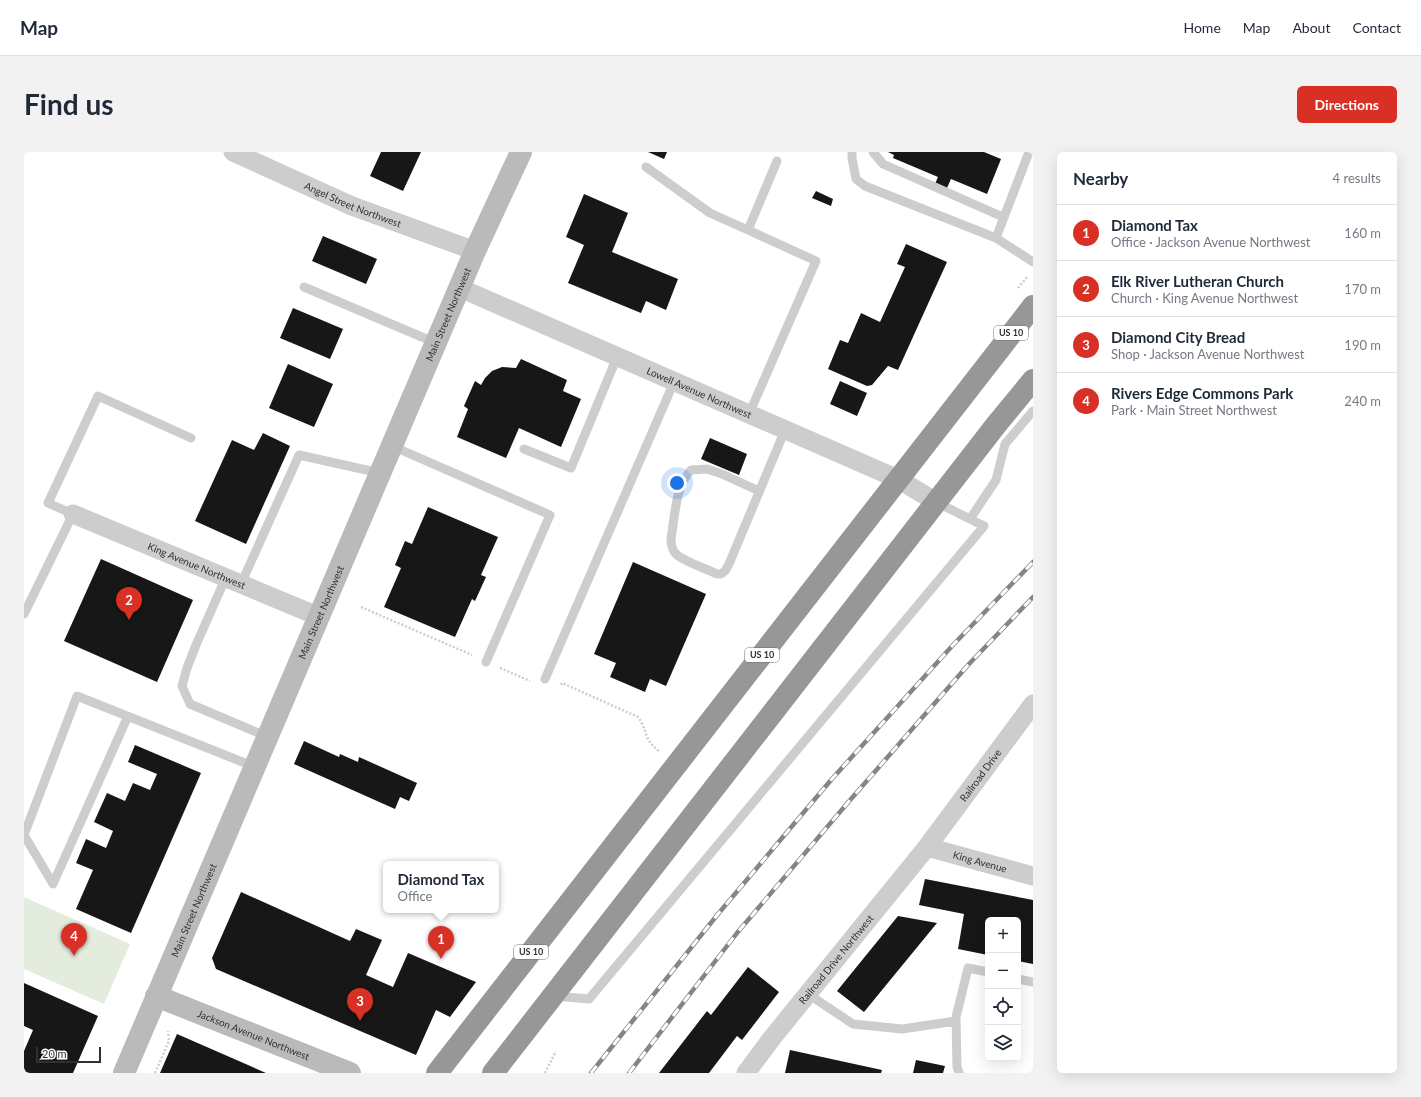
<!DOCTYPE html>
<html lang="en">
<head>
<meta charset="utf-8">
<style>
	:root { --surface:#fff; --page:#f2f2f3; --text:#1f2937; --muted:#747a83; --line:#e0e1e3; --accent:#d93025 }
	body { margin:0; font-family:Lato,sans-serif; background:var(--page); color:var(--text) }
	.controls { position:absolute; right:12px; bottom:12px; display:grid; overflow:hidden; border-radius:6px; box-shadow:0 4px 16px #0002 }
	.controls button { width:36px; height:36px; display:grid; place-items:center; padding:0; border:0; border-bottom:1px solid var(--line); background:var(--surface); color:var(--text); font:20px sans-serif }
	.scale { position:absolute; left:12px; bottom:10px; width:65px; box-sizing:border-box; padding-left:4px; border:2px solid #303030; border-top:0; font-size:11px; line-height:14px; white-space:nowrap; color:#303030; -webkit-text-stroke:3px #fff; paint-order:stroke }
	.you { position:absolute; left:653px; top:331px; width:14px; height:14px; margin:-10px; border:3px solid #fff; border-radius:50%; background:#1a73e8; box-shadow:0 0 0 6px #1a73e833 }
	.badge { display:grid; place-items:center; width:26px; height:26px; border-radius:50%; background:var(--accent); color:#fff; font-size:13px; font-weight:700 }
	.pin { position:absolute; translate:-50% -33px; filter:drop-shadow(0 1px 2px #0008) }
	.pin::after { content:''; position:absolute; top:21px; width:14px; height:12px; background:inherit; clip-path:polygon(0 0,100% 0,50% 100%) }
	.popup { position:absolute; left:359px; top:709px; width:116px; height:52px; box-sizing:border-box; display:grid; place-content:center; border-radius:6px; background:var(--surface); filter:drop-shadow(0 1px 3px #0005); font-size:13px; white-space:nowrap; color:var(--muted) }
	.popup b { font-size:15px; color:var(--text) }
	.popup::after { content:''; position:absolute; left:50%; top:100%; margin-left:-8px; border:8px solid transparent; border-top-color:var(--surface) }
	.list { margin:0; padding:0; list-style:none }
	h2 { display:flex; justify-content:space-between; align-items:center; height:52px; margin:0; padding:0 16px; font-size:17px }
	h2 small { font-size:13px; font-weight:400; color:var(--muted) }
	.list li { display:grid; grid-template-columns:26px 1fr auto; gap:12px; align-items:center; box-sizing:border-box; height:56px; padding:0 16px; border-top:1px solid var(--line) }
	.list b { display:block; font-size:15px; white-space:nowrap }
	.list p { margin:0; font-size:13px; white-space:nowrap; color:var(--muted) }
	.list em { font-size:13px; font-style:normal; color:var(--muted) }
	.icon { flex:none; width:22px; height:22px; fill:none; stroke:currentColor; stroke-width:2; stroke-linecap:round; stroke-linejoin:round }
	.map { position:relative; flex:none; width:1009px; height:921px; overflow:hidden; border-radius:6px }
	header { display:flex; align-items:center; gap:24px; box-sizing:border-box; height:56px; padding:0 20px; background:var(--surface); border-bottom:1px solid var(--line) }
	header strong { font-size:19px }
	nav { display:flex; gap:22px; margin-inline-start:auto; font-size:14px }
	.intro { display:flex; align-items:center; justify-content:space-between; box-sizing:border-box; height:96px; padding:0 24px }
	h1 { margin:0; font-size:28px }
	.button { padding:10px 18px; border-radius:6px; background:var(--accent); color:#fff; font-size:14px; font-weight:700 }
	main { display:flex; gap:24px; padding:0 24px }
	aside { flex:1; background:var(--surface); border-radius:6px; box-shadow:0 4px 16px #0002 }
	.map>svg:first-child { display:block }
	.green { fill:#e4ecde }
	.building { fill:#171717 }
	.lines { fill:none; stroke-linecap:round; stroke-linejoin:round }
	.path { stroke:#cdcdcd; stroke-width:2.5; stroke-dasharray:2 2; stroke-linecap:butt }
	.lane { stroke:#cdcdcd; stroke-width:9 }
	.street { stroke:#cdcdcd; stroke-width:19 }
	.secondary { stroke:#bababa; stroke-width:22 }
	.highway { stroke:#979797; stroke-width:22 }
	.rail-casing { stroke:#858585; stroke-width:4.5 }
	.rail { stroke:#fff; stroke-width:3; stroke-dasharray:9; stroke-linecap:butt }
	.labels { text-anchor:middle; stroke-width:4; stroke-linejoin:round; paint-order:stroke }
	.shield { fill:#fff; stroke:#6e6e6e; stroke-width:1 }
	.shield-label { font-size:9px; font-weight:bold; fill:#303030 }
	.street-label { font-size:10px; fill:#303030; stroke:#fff }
</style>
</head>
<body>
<header>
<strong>Map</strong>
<nav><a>Home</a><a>Map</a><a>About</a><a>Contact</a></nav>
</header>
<div class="intro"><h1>Find us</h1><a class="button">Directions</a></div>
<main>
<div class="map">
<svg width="1009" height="921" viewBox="0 0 1009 921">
	<rect width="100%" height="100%" fill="#fff"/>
	<path class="green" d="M0,745L106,792L80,852L0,817Z"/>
	<path class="building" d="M357,0H397L379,39L346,24Z
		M624,0H643L640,7Z
		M864,0H960L977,7L963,42L927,27L923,36L911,32L914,25L869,6L870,3Z
		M792,39L809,47L807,54L788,46Z
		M560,42L604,61L588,100L654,127L642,158L622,149L617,161L544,131L560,93L542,85Z
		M299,84L353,107L342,132L288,109Z
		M882,92L923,110L874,218L864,214L848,233L843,234L804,217L816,188L824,191L837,161L856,170L881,115L873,112Z
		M269,156L319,177L306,207L256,186Z
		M497,207L543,228L539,239L557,247L537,295L495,276L482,306L433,285L444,257L440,254L451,229L457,233L461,226L468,219L478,215L492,216Z
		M264,212L309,232L290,275L245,256Z
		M816,229L843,241L833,264L806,252Z
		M239,281L266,294L222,392L171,369L208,288L230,298Z
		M686,286L723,302L715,323L677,307Z
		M404,355L474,385L457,423L462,425L451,449L448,447L431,485L360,455L377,416L371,413L381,389L388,392Z
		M77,407L169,448L133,530L40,489Z
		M609,410L682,442L642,534L626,527L621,540L586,525L592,511L570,502Z
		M280,589L315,605L316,602L334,610L335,605L393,631L385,649L376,645L371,657L270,612Z
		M111,593L177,621L107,781L52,757L69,718L52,711L62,687L82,696L89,679L70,670L83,641L101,649L109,631L126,638L133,622L104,610Z
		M901,727L1009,748V812L994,809V768H964V803L934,797L940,762L895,753Z
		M217,740L326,789L332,777L358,788L342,823L369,835L384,801L452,830L426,865L412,858L392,903L192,817L188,806Z
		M874,764L913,771L840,860L813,839Z
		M724,815L755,840L718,888L713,884L685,921H635L683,859L687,863Z
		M0,831L74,864L49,921H0V899L9,878L0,874Z
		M153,882L242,921H136Z
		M766,898L858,918L857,921H761Z
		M892,908L921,914L919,921H889Z"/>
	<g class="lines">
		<path class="path" d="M994,136L1004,124
			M337,455L448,503
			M476,516L506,529
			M537,533L538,531L614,565C624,579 619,587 635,599
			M131,921L145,889L144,879
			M521,921L532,899"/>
		<path class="lane" d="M828,0V6L832,27L841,34L972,86
			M849,0L859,12L979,65
			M1005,0L972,86L1009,110
			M622,15L686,61L724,78L753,9
			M724,78L792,109L725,262
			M280,135L412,191
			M368,294L526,363L462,510
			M500,297L547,316L593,205
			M735,339L698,322L683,317L667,318C651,335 651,364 647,387C647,393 648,398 652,402C659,409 683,417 693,422H697L701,419L705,412L761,278
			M946,367L972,328L981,292L1009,259
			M202,425L172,493L163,516L158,534L166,552L244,585
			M217,432L275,303L356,321
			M0,462L49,362L24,351L74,244L167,286
			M521,527L650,230
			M29,732L0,683L53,544L231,615
			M29,732L104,564
			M994,827L1009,830
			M784,842L829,872L878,877L932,869
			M530,844L565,847L960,374L912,350
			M935,921L933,915L932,865L944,816L964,820"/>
		<g class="street">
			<path id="s1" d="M209,0L328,54L451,99"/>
			<path id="s2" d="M436,136L874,327L912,350"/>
			<path id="s3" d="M49,362L296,465"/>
			<path id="s4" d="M903,695L1009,724"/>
			<path id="s5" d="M722,921L748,886L903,695L1009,552"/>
		</g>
		<g class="secondary">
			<path id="s6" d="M132,844L326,921"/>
			<path id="s7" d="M100,921L451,99L497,0"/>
		</g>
		<path class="highway" d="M413,921L1009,154
			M469,921L972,273L1009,228"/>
		<g class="rail-casing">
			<path id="rail" d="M567,921L694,762L807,628L929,493L1009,410
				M605,921L713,781L827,647L945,512L1009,445"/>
		</g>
		<use href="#rail" class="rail"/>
	</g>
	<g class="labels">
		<g class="shield">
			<rect x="970" y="174" width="34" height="14" rx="3"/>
			<rect x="721" y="496" width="34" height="14" rx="3"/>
			<rect x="490" y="793" width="34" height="14" rx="3"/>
		</g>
		<g class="shield-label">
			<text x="987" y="184">US 10</text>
			<text x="738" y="506">US 10</text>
			<text x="507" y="803">US 10</text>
		</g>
		<g class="street-label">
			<text dy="4" stroke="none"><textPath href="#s1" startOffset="131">Angel Street Northwest</textPath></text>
			<text dy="4" stroke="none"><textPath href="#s7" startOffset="825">Main Street Northwest</textPath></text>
			<text dy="4" stroke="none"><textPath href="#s2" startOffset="261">Lowell Avenue Northwest</textPath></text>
			<text dy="4" stroke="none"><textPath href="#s3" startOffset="134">King Avenue Northwest</textPath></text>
			<text dy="4" stroke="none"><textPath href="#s7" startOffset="501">Main Street Northwest</textPath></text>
			<text dy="4" stroke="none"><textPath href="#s5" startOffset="379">Railroad Drive</textPath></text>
			<text dy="4" stroke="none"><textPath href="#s4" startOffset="55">King Avenue</textPath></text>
			<text dy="4" stroke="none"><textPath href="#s7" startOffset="177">Main Street Northwest</textPath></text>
			<text dy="4" stroke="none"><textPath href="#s5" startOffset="145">Railroad Drive Northwest</textPath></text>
			<text dy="4" stroke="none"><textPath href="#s6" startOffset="105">Jackson Avenue Northwest</textPath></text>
		</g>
	</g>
</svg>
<div class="controls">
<button>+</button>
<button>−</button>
<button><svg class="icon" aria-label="locate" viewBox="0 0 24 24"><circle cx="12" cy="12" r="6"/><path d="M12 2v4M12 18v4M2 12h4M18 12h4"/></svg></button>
<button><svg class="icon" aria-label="layers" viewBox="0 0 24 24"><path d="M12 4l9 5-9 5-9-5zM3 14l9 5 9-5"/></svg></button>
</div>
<div class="scale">20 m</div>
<div class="you"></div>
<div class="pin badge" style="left:417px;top:807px">1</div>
<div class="popup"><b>Diamond Tax</b>Office</div>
<div class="pin badge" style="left:105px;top:468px">2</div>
<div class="pin badge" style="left:336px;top:869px">3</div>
<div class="pin badge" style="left:50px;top:804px">4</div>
</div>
<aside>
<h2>Nearby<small>4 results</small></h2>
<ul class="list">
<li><span class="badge">1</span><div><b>Diamond Tax</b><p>Office · Jackson Avenue Northwest</p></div><em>160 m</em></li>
<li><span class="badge">2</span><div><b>Elk River Lutheran Church</b><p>Church · King Avenue Northwest</p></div><em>170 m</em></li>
<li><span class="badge">3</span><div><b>Diamond City Bread</b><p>Shop · Jackson Avenue Northwest</p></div><em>190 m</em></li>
<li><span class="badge">4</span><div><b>Rivers Edge Commons Park</b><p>Park · Main Street Northwest</p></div><em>240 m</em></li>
</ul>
</aside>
</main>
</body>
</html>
